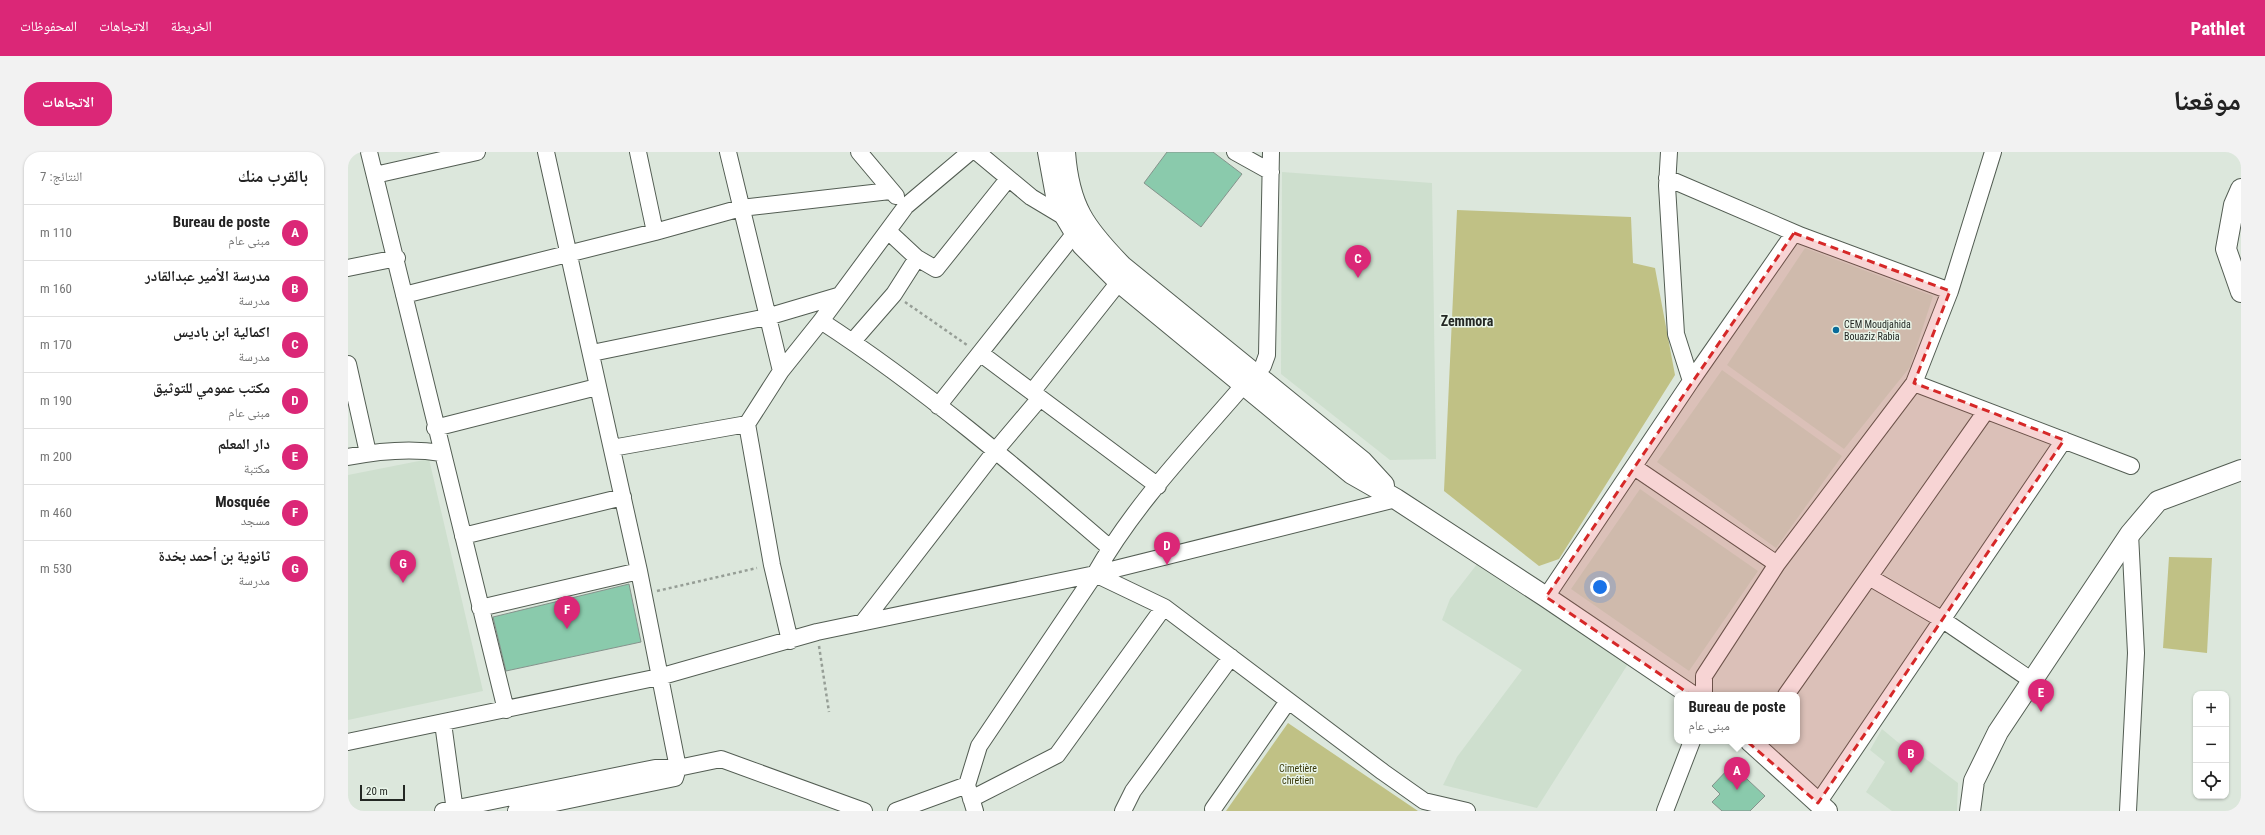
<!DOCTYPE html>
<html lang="ar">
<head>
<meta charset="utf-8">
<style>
	:root { --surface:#fff; --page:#f2f2f2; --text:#222; --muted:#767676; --line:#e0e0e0; --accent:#db2777 }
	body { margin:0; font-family:"Roboto Condensed","Noto Naskh Arabic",sans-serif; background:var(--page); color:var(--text); direction:rtl }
	.controls { position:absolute; right:12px; bottom:12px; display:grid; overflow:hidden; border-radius:8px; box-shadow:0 1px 3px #0004 }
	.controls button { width:36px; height:36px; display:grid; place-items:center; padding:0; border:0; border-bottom:1px solid var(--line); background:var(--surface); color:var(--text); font:20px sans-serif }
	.scale { position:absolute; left:12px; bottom:10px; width:45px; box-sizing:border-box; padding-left:4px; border:2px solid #232723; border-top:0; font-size:11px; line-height:14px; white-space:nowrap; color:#232723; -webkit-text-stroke:3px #e9f5e9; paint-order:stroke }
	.you { position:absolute; left:1252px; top:435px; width:14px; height:14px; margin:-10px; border:3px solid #fff; border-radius:50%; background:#1a73e8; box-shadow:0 0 0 6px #1a73e833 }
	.badge { display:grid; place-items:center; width:26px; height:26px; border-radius:50%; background:var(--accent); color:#fff; font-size:13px; font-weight:700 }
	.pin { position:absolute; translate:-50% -33px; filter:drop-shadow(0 1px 2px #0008) }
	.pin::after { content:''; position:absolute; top:21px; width:14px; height:12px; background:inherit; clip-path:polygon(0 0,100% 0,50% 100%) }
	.popup { position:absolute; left:1326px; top:540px; width:126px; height:52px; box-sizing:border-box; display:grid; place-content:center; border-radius:8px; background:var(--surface); filter:drop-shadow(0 1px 3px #0005); font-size:13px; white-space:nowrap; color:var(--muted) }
	.popup b { font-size:15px; color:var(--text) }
	.popup::after { content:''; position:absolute; left:50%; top:100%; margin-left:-8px; border:8px solid transparent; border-top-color:var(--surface) }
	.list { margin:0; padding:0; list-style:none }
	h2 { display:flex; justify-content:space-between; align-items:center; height:52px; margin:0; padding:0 16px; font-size:17px }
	h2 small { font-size:13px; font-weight:400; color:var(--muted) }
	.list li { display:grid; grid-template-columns:26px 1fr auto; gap:12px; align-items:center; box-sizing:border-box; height:56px; padding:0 16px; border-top:1px solid var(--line) }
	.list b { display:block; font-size:15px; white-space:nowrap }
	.list p { margin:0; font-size:13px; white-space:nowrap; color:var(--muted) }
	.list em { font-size:13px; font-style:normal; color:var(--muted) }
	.icon { flex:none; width:22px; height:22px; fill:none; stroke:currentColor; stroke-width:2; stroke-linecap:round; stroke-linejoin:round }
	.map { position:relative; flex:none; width:1893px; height:659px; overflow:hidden; direction:ltr; border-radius:16px }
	header { display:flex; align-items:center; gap:24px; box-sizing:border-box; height:56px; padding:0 20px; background:var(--accent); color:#fff }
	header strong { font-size:19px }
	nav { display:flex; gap:22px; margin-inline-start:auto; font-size:14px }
	.intro { display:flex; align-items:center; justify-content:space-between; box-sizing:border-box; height:96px; padding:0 24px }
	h1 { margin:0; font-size:28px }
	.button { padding:10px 18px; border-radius:16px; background:var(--accent); color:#fff; font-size:14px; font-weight:700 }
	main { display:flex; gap:24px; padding:0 24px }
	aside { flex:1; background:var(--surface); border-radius:16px; box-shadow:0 1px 3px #0004 }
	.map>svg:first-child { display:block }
	.built { fill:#cedfce }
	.green { fill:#c0c185 }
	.building { fill:#8acaac; stroke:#85938c }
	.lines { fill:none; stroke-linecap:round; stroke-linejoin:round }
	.minor-casing { stroke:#535d53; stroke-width:18 }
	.major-casing { stroke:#535d53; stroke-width:22 }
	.path { stroke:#969e96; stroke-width:2.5; stroke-dasharray:3 3; stroke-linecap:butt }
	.minor { stroke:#fff; stroke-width:16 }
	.major { stroke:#fff; stroke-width:20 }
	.marked { fill:#d62828; fill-opacity:0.2; stroke:#d62828; stroke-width:3; stroke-dasharray:8 5; stroke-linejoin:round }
	.poi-dot { fill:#096b9a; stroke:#e9f5e9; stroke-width:1.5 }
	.labels { text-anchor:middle; stroke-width:3; stroke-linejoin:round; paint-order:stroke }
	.poi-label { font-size:10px; fill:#232723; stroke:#e9f5e9; text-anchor:start }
	.park-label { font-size:10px; fill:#393807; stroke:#e9f5e9 }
	.district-label { font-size:14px; font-weight:bold; fill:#232723; stroke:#e9f5e9 }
</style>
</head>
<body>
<header>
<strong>Pathlet</strong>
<nav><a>الخريطة</a><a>الاتجاهات</a><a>المحفوظات</a></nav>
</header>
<div class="intro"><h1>موقعنا</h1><a class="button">الاتجاهات</a></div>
<main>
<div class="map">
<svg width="1893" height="659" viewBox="0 0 1893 659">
	<rect width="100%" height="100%" fill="#dce7dc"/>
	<path class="built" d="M934,20L1084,31L1088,307L1042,308L933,222Z
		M1457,96L1585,144L1562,215L1496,297L1379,213Z
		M1374,218L1494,304L1428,396L1309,310Z
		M81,307L135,539L0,568V323Z
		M1292,337L1410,419L1341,519L1223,437Z
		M1133,407L1285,504L1189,656L1095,633L1109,605L1174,518L1094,468L1102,447Z
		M1534,577L1570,607L1574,604L1610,631L1609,659H1544L1518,640L1537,610L1522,598Z"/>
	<path class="green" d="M1109,58L1283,65L1285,111L1307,116L1327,223L1211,407L1191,414L1096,339Z
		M1821,405L1864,406L1859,501L1815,496Z
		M940,571L1070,659H878Z"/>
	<path class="building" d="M819,0H865L894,22L853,75L796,31Z
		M281,432L293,490L158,519L145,465Z
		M1384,613L1417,644L1402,659H1374L1364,650L1372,642L1364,634Z"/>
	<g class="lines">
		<g class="minor-casing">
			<path id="minor" d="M21,0L158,558
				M198,0L291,419L330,616L373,607L516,659
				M290,0L307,80
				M380,0L433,219
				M511,0L548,44
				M629,0L683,45L718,66
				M887,0L923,20
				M1321,0L1319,34L1328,182L1343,229L1446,81L1602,139
				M27,23L129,0
				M1319,26L1454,84
				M540,79L569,106L588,117L660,27
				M0,116L49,106
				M56,143L307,80L393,56L542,39
				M473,169C576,236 669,316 762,396
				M505,189L546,142L569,106
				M244,201L419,165L490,144
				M632,201L810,334
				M0,212L20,301
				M1566,231L1783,314
				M684,240L771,130
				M590,254L727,81
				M399,272L424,413L442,489
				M87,276L249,235
				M264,296L399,272L433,219L473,169L558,54L622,0
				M0,305C30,299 64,296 94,301
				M1286,315L1429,412
				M115,384L275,345
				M747,422C788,349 851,286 905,222L915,214L919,203L923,0
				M1521,425L1595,468L1683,528
				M1198,445L1343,229
				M132,456L291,419
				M516,469L648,298L692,246
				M1356,543V524L1429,412L1566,231L1602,139L1645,0
				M1438,543L1638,259
				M95,571L107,659
				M0,590L311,525L469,480L747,422L1048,347
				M623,647L709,603L816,455
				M1470,651L1716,288
				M865,657L940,549
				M95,659L307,616H330L327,626L168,659
				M548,659L619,633
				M627,659L619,633L631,594L747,422L816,455L1035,620L1076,649L1119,659
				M775,659L785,639L883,505
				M1317,659L1344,589
				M1780,659L1788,501L1782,382"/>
		</g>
		<g class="major-casing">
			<path id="major" d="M700,0L708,44L718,66L734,93L771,130L1004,322L1048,347L1198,445L1343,543
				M717,0C721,55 737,76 774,114L1014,309L1036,333
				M1893,37L1886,53L1878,97L1893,140
				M1402,589L1479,659
				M1622,659L1626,629L1650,580L1782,382L1810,349L1893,318"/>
		</g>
		<path class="path" d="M557,150L619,193
			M309,439L409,416
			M471,494L481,560"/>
		<use href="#minor" class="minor"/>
		<use href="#major" class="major"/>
	</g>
	<path class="marked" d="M1446,81L1602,139L1566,231L1716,288L1470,651L1356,552L1198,445Z"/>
	<circle class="poi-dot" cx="1488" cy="178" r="4"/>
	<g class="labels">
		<g class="poi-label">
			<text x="1496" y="176">CEM Moudjahida<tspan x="1496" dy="12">Bouaziz Rabia</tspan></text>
		</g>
		<g class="park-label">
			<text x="950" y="620">Cimetière<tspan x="950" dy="12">chrétien</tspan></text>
		</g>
		<g class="district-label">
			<text x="1119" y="174">Zemmora</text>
		</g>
	</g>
</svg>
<div class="controls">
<button>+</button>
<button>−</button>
<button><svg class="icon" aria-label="locate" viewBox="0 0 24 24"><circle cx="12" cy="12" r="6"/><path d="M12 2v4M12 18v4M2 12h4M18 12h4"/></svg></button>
</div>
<div class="scale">20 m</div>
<div class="you"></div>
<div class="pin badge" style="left:1389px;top:638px">A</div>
<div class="popup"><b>Bureau de poste</b>مبنى عام</div>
<div class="pin badge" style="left:1563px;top:621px">B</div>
<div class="pin badge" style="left:1010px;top:126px">C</div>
<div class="pin badge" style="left:819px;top:413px">D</div>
<div class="pin badge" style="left:1693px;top:560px">E</div>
<div class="pin badge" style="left:219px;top:477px">F</div>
<div class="pin badge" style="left:55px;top:431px">G</div>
</div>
<aside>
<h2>بالقرب منك<small>النتائج: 7</small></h2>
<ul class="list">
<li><span class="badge">A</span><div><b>Bureau de poste</b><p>مبنى عام</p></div><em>110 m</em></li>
<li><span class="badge">B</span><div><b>مدرسة الأمير عبدالقادر</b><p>مدرسة</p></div><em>160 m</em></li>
<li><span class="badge">C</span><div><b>اكمالية ابن باديس</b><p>مدرسة</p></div><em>170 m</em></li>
<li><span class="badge">D</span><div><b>مكتب عمومي للتوثيق</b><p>مبنى عام</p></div><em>190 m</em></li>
<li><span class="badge">E</span><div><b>دار المعلم</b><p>مكتبة</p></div><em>200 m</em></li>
<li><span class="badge">F</span><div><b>Mosquée</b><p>مسجد</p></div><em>460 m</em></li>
<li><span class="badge">G</span><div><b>ثانوية بن أحمد بخدة</b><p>مدرسة</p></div><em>530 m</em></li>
</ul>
</aside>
</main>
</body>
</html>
